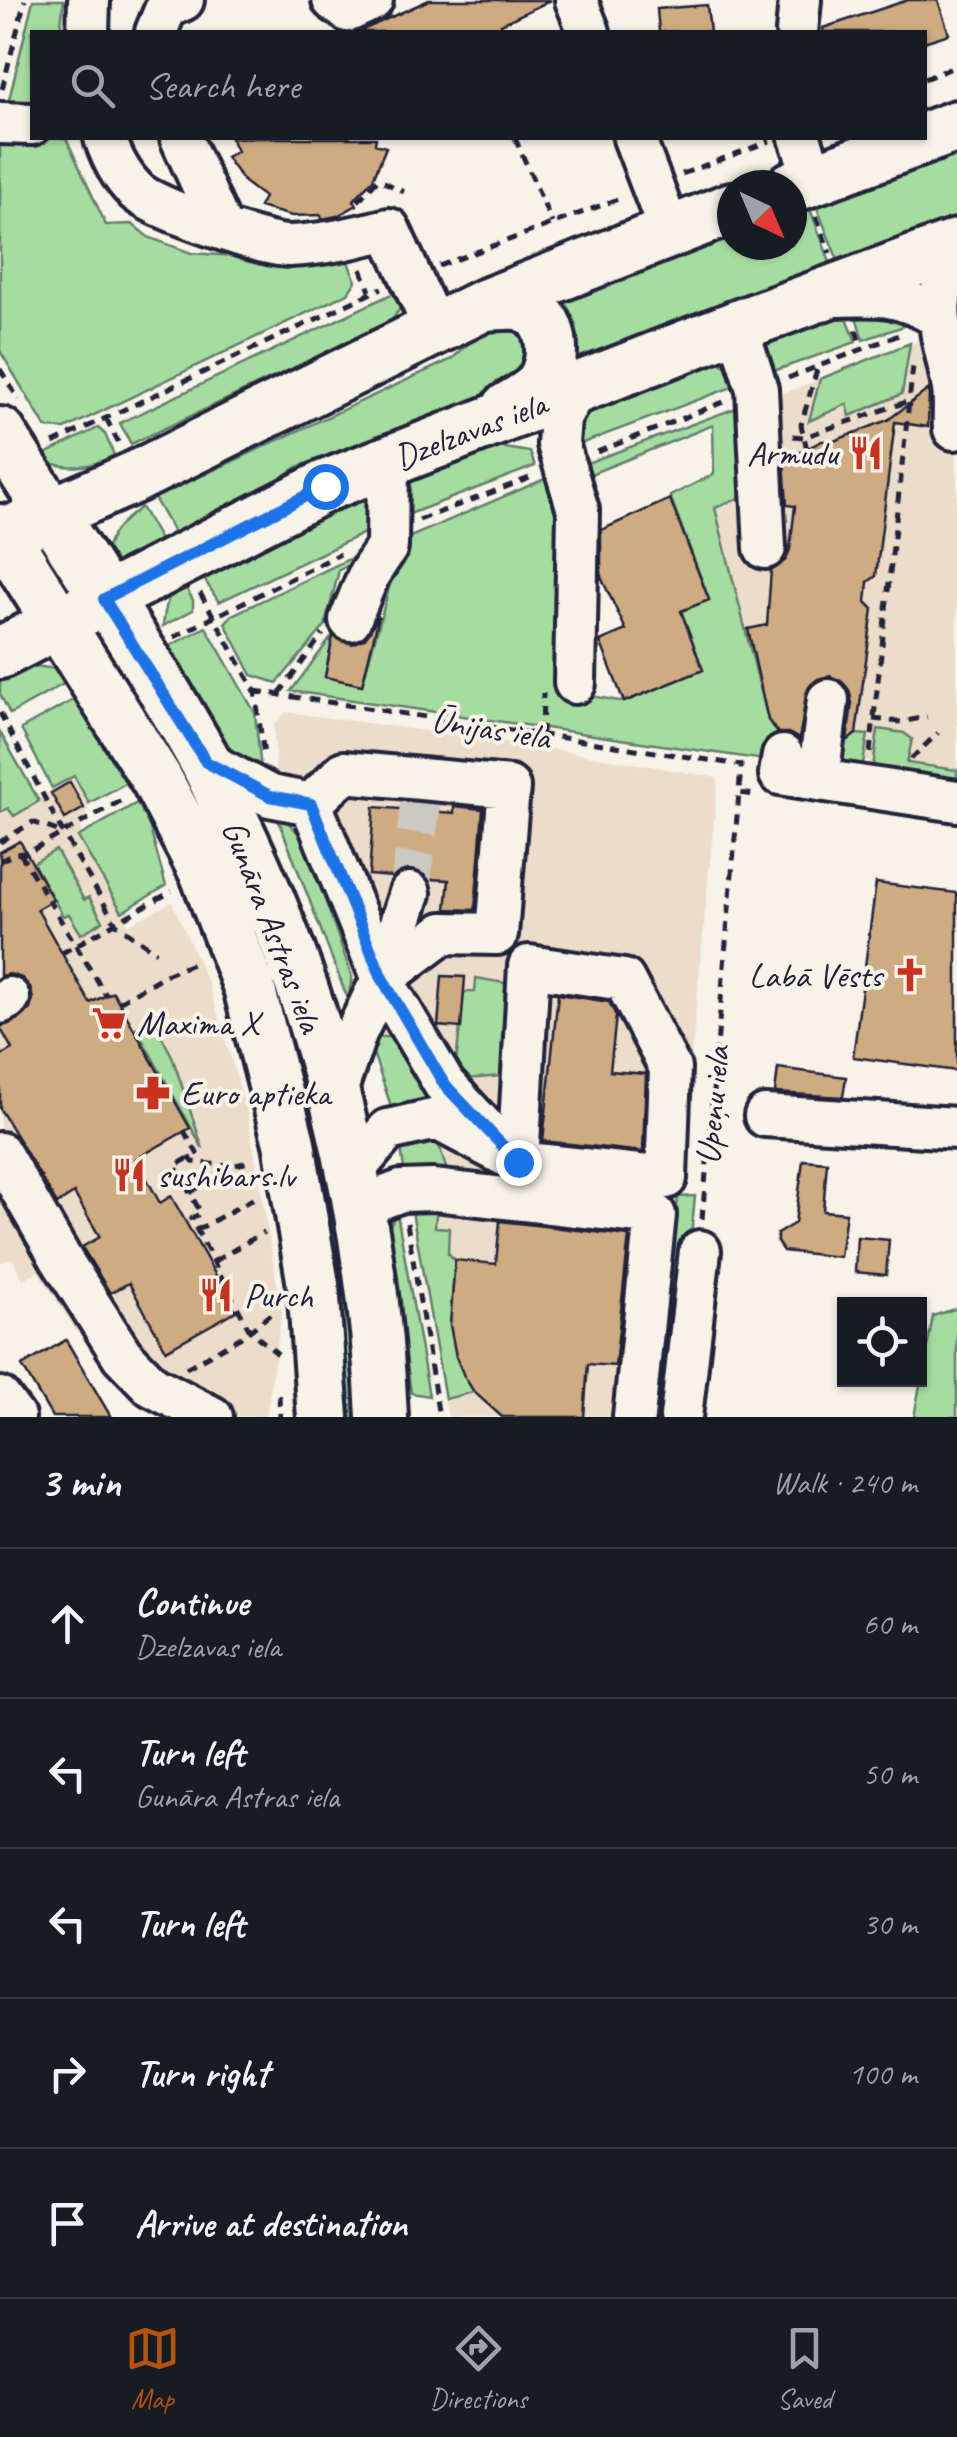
<!DOCTYPE html>
<html lang="en">
<head>
<meta charset="utf-8">
<style>
	:root { --surface:#171b24; --page:#242831; --text:#f1f3f6; --muted:#9ea1a6; --line:#363941; --accent:#b45309 }
	body { margin:0; font-family:Caveat,sans-serif; background:var(--page); color:var(--text) }
	.controls { position:absolute; right:30px; bottom:30px; display:grid; overflow:hidden; border-radius:0px; box-shadow:0 2px 8px #0004 }
	.controls button { width:90px; height:90px; display:grid; place-items:center; padding:0; border:0; border-bottom:2px solid var(--line); background:var(--surface); color:var(--text); font:50px sans-serif }
	.compass { position:absolute; left:717px; top:170px; width:90px; height:90px; border-radius:50%; background:var(--surface); box-shadow:0 2px 8px #0004; rotate:136deg }
	.stop { position:absolute; width:30px; height:30px; margin:-22px; border:8px solid #1a73e8; border-radius:50%; background:#fff }
	.stop.end { background:#1a73e8; border-color:#fff; box-shadow:0 2px 10px #0008 }
	.list { margin:0; padding:0; list-style:none }
	h2 { display:flex; justify-content:space-between; align-items:center; height:130px; margin:0; padding:0 40px; font-size:42px }
	h2 small { font-size:32px; font-weight:400; color:var(--muted) }
	.list li { display:grid; grid-template-columns:65px 1fr auto; gap:30px; align-items:center; box-sizing:border-box; height:150px; padding:0 40px; border-top:2px solid var(--line) }
	.list b { display:block; font-size:38px; white-space:nowrap }
	.list p { margin:0; font-size:32px; white-space:nowrap; color:var(--muted) }
	.list em { font-size:32px; font-style:normal; color:var(--muted) }
	.icon { flex:none; width:55px; height:55px; fill:none; stroke:currentColor; stroke-width:2; stroke-linecap:round; stroke-linejoin:round }
	.map { position:relative; flex:none; width:957px; height:1417px; overflow:hidden }
	.search { position:absolute; background:var(--surface); box-shadow:0 2px 8px #0004; left:30px; right:30px; top:30px; height:110px; display:flex; align-items:center; gap:25px; box-sizing:border-box; padding:0 35px; border-radius:0px; color:var(--muted); font-size:38px }
	.sheet { height:880px; background:var(--surface) }
	nav { display:flex; justify-content:space-around; align-items:center; box-sizing:border-box; height:140px; border-top:2px solid var(--line); background:var(--surface); font-size:28px; color:var(--muted) }
	nav a { display:grid; justify-items:center; gap:5px }
	nav .on { color:var(--accent) }
	.map>svg:first-child { display:block }
	.built { fill:#ebddc9 }
	.green { fill:#a5dca0; stroke:#647f6e; stroke-width:2.5 }
	.building { fill:#cfab81; stroke:#22223b; stroke-width:2.5 }
	.lines { fill:none; stroke-linecap:round; stroke-linejoin:round }
	.minor-tunnel { stroke:#ccc9c5; stroke-width:40; stroke-dasharray:40 20; stroke-linecap:butt }
	.minor-casing { stroke:#22223b; stroke-width:48 }
	.major-casing { stroke:#22223b; stroke-width:58 }
	.path { stroke:#22223b; stroke-width:5; stroke-dasharray:10 8; stroke-linecap:butt }
	.minor { stroke:#f7f3e8; stroke-width:40 }
	.major { stroke:#f7f3e8; stroke-width:50 }
	.route { stroke:#1a73e8; stroke-width:12 }
	.labels { text-anchor:middle; stroke-width:8; stroke-linejoin:round; paint-order:stroke }
	.street-label { font-size:35px; fill:#22223b; stroke:#f7f3e8 }
	.poi-label { font-size:35px; fill:#22223b; stroke:#f7f3e8; text-anchor:start }
</style>
</head>
<body>
<div class="map">
<svg width="957" height="1417" viewBox="0 0 957 1417">
	<rect width="100%" height="100%" fill="#f7f3e8"/>
	<filter id="ink" filterUnits="userSpaceOnUse"><feTurbulence type="fractalNoise" baseFrequency=".01" numOctaves="2"/><feDisplacementMap in="SourceGraphic" scale="20" xChannelSelector="R" yChannelSelector="G"/><feConvolveMatrix kernelMatrix="1 2 1 2 8 2 1 2 1" color-interpolation-filters="sRGB"/></filter>
	<g filter="url(#ink)">
		<path class="built" d="M957,326V778L877,769L864,758L763,744L715,508L751,492L776,396Z
			M286,712L529,745L718,778L657,1417H448L392,1109L370,1045L348,1000L277,816L274,725Z
			M74,776L89,803L79,837L128,925L172,902L209,986L247,1112L282,1311L266,1417H213L122,1355L76,1331L38,1271L23,1279L12,1258L0,1263V812L8,807L14,816Z"/>
		<path class="green" d="M33,0H64L60,32H32V110L7,108Z
			M0,136L66,138L106,225L132,224L148,237L191,253L307,261L344,252L356,281L348,293L65,429L46,428L0,351Z
			M957,143V223L841,268L813,198Z
			M807,201L833,270L563,377L540,301L732,229V245H792V207Z
			M402,289L401,307L390,323L131,444L120,423Z
			M882,307L910,324L863,340L855,313Z
			M846,315L856,342L768,373L765,342L775,329Z
			M521,327L533,339L524,379L297,467L222,518L179,541L154,498L452,359L485,328Z
			M910,343L902,394L850,416L847,404L809,421L820,379Z
			M711,357L731,370L735,386L572,447L574,420L587,401Z
			M744,405L751,493L715,508L768,720C778,740 798,739 818,742L813,767L291,691L333,635L325,676L362,685L393,574L396,543L554,475L559,487L565,691L624,702L703,670L681,611L709,599L670,496L714,474L713,425L588,475L584,464Z
			M98,428L105,434L114,455C90,468 63,472 39,457Z
			M499,447L530,452L535,466L399,518L402,483Z
			M376,498L377,527L219,602L200,573L328,502Z
			M141,507L165,549L112,567L105,556C109,532 123,521 141,507Z
			M374,547L375,552L339,570L325,626L277,683L252,675L225,623L232,615Z
			M182,581L193,600V610L163,626C165,609 167,592 182,581Z
			M206,627L255,713L261,770L243,767L230,752L168,647Z
			M34,666L65,670L74,678L10,714L0,694V682Z
			M124,676C170,750 213,824 250,903C275,958 291,1019 305,1078C332,1189 352,1302 355,1417H345L329,1253L115,681Z
			M86,693L137,777L89,803L74,776L52,788L21,729Z
			M878,729L904,733L912,739L907,763L957,770V789L872,776Z
			M0,732L39,801L14,816L8,808L0,812Z
			M856,734L868,735L861,775L827,770L843,743Z
			M142,800L166,886L122,912L78,837Z
			M277,816L286,820L305,841L352,977L348,1000Z
			M56,850L84,900L89,897L103,921L81,934L69,914L63,916L33,863Z
			M476,978L505,983L509,991L502,1076L454,1080L464,992H475Z
			M153,1020L172,1056L203,1149L136,1028Z
			M376,1037H391L403,1043L428,1101L392,1109L370,1044Z
			M435,1132L449,1178L405,1176L400,1140Z
			M695,1196L673,1417H657L678,1197Z
			M437,1202L435,1227L449,1228L448,1253L455,1260C451,1312 445,1346 474,1392L445,1399L411,1205Z
			M397,1213L429,1396L411,1393L388,1228Z
			M957,1308V1417H914L933,1316Z"/>
		<path class="building" d="M429,0H551L501,24L505,32H358Z
			M908,0H938L949,34L924,42V32H823V28Z
			M707,5L710,32H659L657,9Z
			M231,138H376L375,144L386,147L373,179L354,200L357,205L337,216L322,219L321,215L292,216L259,207L264,197L244,182L226,157L237,151Z
			M929,389L928,427L895,422L876,576L868,582L866,602L873,609L856,734L847,741L852,703L849,690L841,681L830,676L818,679L809,687L799,739L788,733H778L768,720L748,629L767,625L771,570L786,560L790,549L795,506L787,505L784,460L822,441H834L888,420Z
			M670,499L709,600L681,611L703,670L624,702L600,641L626,630L601,577V530Z
			M379,616L362,685L325,677L333,636L352,644L364,639Z
			M70,782L84,808L65,819L51,793Z
			M454,806L483,809L475,910L446,909L449,880L429,879L416,870H404L393,877L369,875L374,807L454,813Z
			M20,841L53,900L37,909L90,1003L113,992L190,1128L136,1159L160,1203L171,1196L236,1311L166,1350L129,1283L110,1293L82,1247L100,1237L74,1193L57,1204L0,1109V1056L12,1049L0,1027L21,1018L30,1009L33,999L30,987L22,978L10,974L0,976V852Z
			M876,883L957,893V1071L853,1057Z
			M442,976L465,977L461,1028L438,1026Z
			M558,994L609,1002L616,1016L610,1071L646,1074L643,1152L543,1141Z
			M778,1068L846,1077L843,1097L775,1093Z
			M803,1160L827,1162L823,1211L846,1213L840,1257L783,1251L777,1242V1234L795,1223Z
			M500,1221L629,1236L615,1366L588,1364L584,1417H502L474,1392L464,1376L456,1357L450,1325L455,1260L496,1264Z
			M857,1237L889,1240L886,1275L855,1272Z
			M66,1340L111,1417H52L22,1366Z"/>
		<g class="lines">
			<path class="minor-tunnel" d="M410,893L423,779"/>
			<g class="minor-casing">
				<path id="minor" d="M333,0L348,11L372,0
					M576,0L589,32
					M88,32L89,0
					M156,32L166,8L183,0
					M797,32L800,0
					M0,123L32,124
					M105,138C112,158 120,175 136,191C153,208 263,246 289,246C322,245 356,237 389,229L434,328
					M181,138L222,229
					M634,138L669,230
					M800,138L814,179
					M836,296C881,295 898,293 937,316
					M737,326L757,389L765,548
					M954,429C953,416 955,402 953,389C946,339 924,305 957,258
					M350,620L369,574L387,547L388,462
					M575,683L578,510L558,444L560,418L576,389
					M783,756L780,774L957,801
					M206,762L270,796L311,804
					M818,780L828,700
					M311,804L344,772L509,787L497,934L443,933L382,979
					M311,804L382,979L444,1084L495,1139
					M0,1003L9,998
					M335,1095L356,1033L382,979L410,893
					M765,1116L957,1128
					M0,1153L61,1259L122,1355L152,1386L212,1417
					M353,1171L388,1130L437,1119L518,1162L666,1178L670,1068L624,980L529,966L518,1162
					M361,1206L401,1191L434,1190L655,1215L634,1417
					M0,1398L14,1417
					M681,1417L700,1251"/>
			</g>
			<g class="major-casing">
				<path id="major" d="M792,187L957,126
					M484,305C495,305 512,302 523,305C555,316 558,361 540,385C533,394 518,402 508,408
					M0,433C67,541 142,648 204,759C214,777 221,796 230,814C323,1002 373,1208 382,1417
					M21,527L135,477L484,305L732,208
					M0,530L157,780L206,874L249,987L289,1143L313,1285L323,1417
					M0,653L325,486L737,326L957,245"/>
			</g>
			<path class="path" d="M924,79L957,66
				M2,89L25,0
				M515,138L552,223
				M682,174L770,141
				M358,201L378,179L404,192
				M816,216L830,253
				M439,266L621,198
				M361,269L370,291
				M856,330L862,350
				M0,369L19,400
				M788,378L899,335
				M106,418L118,442
				M793,436L804,437L909,401
				M53,443L382,288
				M807,449L801,425L818,366
				M597,452L726,401
				M419,520L535,476
				M200,593L214,617L340,554
				M174,637L214,617L255,691L264,755
				M255,691L741,765L739,793L756,795
				M279,694L323,634
				M0,713L63,833L116,924L156,952
				M873,719L901,722L927,717
				M542,735L543,693
				M870,753L913,366
				M911,759L938,733
				M0,842L33,822L63,833L124,799
				M20,853L106,995
				M0,861L14,854L27,853L63,833
				M62,953L172,891
				M119,1002L165,975L197,962
				M184,1131L197,1153L175,1166L201,1213L191,1219L250,1331L278,1354
				M189,1157L193,1162L229,1166
				M190,1193L231,1166L253,1161
				M702,1219L739,793
				M407,1223L439,1417
				M197,1230L260,1195
				M215,1261L264,1232
				M186,1368L245,1335L274,1311
				M279,1395L280,1417"/>
			<use href="#minor" class="minor"/>
			<use href="#major" class="major"/>
		</g>
	</g>
	<g class="lines" filter="url(#ink)">
		<path class="route" d="M325,486L104,599L206,762L270,796L311,804L382,978L444,1084L518,1162"/>
	</g>
	<defs>
		<g id="restaurant-bare" transform="scale(2.7)"><path d="M-5-6h1v4h1v-4h1v4h1v-4h1v5L-1.5 .5V6h-2V.5L-5-1ZM5-6V6H3V1.5H1.5Q1.5-4 5-6Z" fill="#c8321e" stroke="#f7f3e8" stroke-width="2.5" paint-order="stroke"/></g>
		<g id="church-bare" transform="scale(2.7)"><path d="M-1.2-6h2.4v3.5h3.3v2.4h-3.3V6h-2.4V-.1h-3.3v-2.4h3.3Z" fill="#c8321e" stroke="#f7f3e8" stroke-width="2.5" paint-order="stroke"/></g>
		<g id="supermarket-bare" transform="scale(2.7)"><path d="M-6-5.5h2.5l.6 2H6L4.5 2H-2.5L-4.4-4H-6ZM-1.5 3.2a1.3 1.3 0 1 0 .1 0ZM3 3.2a1.3 1.3 0 1 0 .1 0Z" fill="#c8321e" stroke="#f7f3e8" stroke-width="2.5" paint-order="stroke"/></g>
		<g id="pharmacy-bare" transform="scale(2.7)"><path d="M-2-6h4v4h4v4h-4v4h-4v-4h-4v-4h4Z" fill="#c8321e" stroke="#f7f3e8" stroke-width="2.5" paint-order="stroke"/></g>
	</defs>
	<g fill-rule="evenodd">
		<use href="#restaurant-bare" x="866" y="453"/>
		<use href="#church-bare" x="910" y="975"/>
		<use href="#supermarket-bare" x="109" y="1023"/>
		<use href="#pharmacy-bare" x="153" y="1093"/>
		<use href="#restaurant-bare" x="129" y="1175"/>
		<use href="#restaurant-bare" x="216" y="1295"/>
	</g>
	<g class="labels">
		<g class="street-label">
			<text transform="translate(470 430) rotate(-21)" y="12">Dzelzavas iela</text>
			<text transform="translate(491 728) rotate(9)" y="12">Ūnijas iela</text>
			<text transform="translate(273 926) rotate(69)" y="12">Gunāra Astras iela</text>
			<text transform="translate(712 1105) rotate(-85)" y="12">Upeņu iela</text>
		</g>
		<g class="poi-label">
			<text x="838" y="465" text-anchor="end">Armudu</text>
			<text x="882" y="987" text-anchor="end">Labā Vēsts</text>
			<text x="137" y="1035">Maxima X</text>
			<text x="181" y="1105">Euro aptieka</text>
			<text x="157" y="1187">sushibars.lv</text>
			<text x="244" y="1307">Purch</text>
		</g>
	</g>
</svg>
<div class="controls">
<button><svg class="icon" aria-label="locate" viewBox="0 0 24 24"><circle cx="12" cy="12" r="6"/><path d="M12 2v4M12 18v4M2 12h4M18 12h4"/></svg></button>
</div>
<svg class="compass" viewBox="-18 -18 36 36"><path d="M0-13l5 13h-10z" fill="#e53935"/><path d="M0 13l5-13h-10z" fill="#9ea1a6"/></svg>
<div class="stop" style="left:325px;top:486px"></div>
<div class="stop end" style="left:518px;top:1162px"></div>
<div class="search"><svg class="icon" aria-label="search" viewBox="0 0 24 24"><circle cx="10" cy="10" r="6"/><path d="M15 15l6 6"/></svg>Search here</div>
</div>
<section class="sheet">
<h2>3 min<small>Walk · 240 m</small></h2>
<ul class="list">
<li><svg class="icon" aria-label="ahead" viewBox="0 0 24 24"><path d="M12 20V5M6 11l6-6 6 6"/></svg><div><b>Continue</b><p>Dzelzavas iela</p></div><em>60 m</em></li>
<li><svg class="icon" aria-label="left" viewBox="0 0 24 24"><path d="M17 20v-9H6M10 6l-5 5 5 5"/></svg><div><b>Turn left</b><p>Gunāra Astras iela</p></div><em>50 m</em></li>
<li><svg class="icon" aria-label="left" viewBox="0 0 24 24"><path d="M17 20v-9H6M10 6l-5 5 5 5"/></svg><div><b>Turn left</b></div><em>30 m</em></li>
<li><svg class="icon" aria-label="right" viewBox="0 0 24 24"><path d="M7 20v-9h11M14 6l5 5-5 5"/></svg><div><b>Turn right</b></div><em>100 m</em></li>
<li><svg class="icon" aria-label="arrive" viewBox="0 0 24 24"><path d="M6 21V4h12l-3 4 3 4H6"/></svg><div><b>Arrive at destination</b></div></li>
</ul>
</section>
<nav>
<a class="on"><svg class="icon" aria-label="map" viewBox="0 0 24 24"><path d="M3 6l6-2 6 2 6-2v14l-6 2-6-2-6 2zM9 4v14M15 6v14"/></svg>Map</a>
<a><svg class="icon" aria-label="directions" viewBox="0 0 24 24"><path d="M12 3l9 9-9 9-9-9zM9 14v-3h6M13 9l2 2-2 2"/></svg>Directions</a>
<a><svg class="icon" aria-label="saved" viewBox="0 0 24 24"><path d="M7 4h10v16l-5-4-5 4z"/></svg>Saved</a>
</nav>
</body>
</html>
